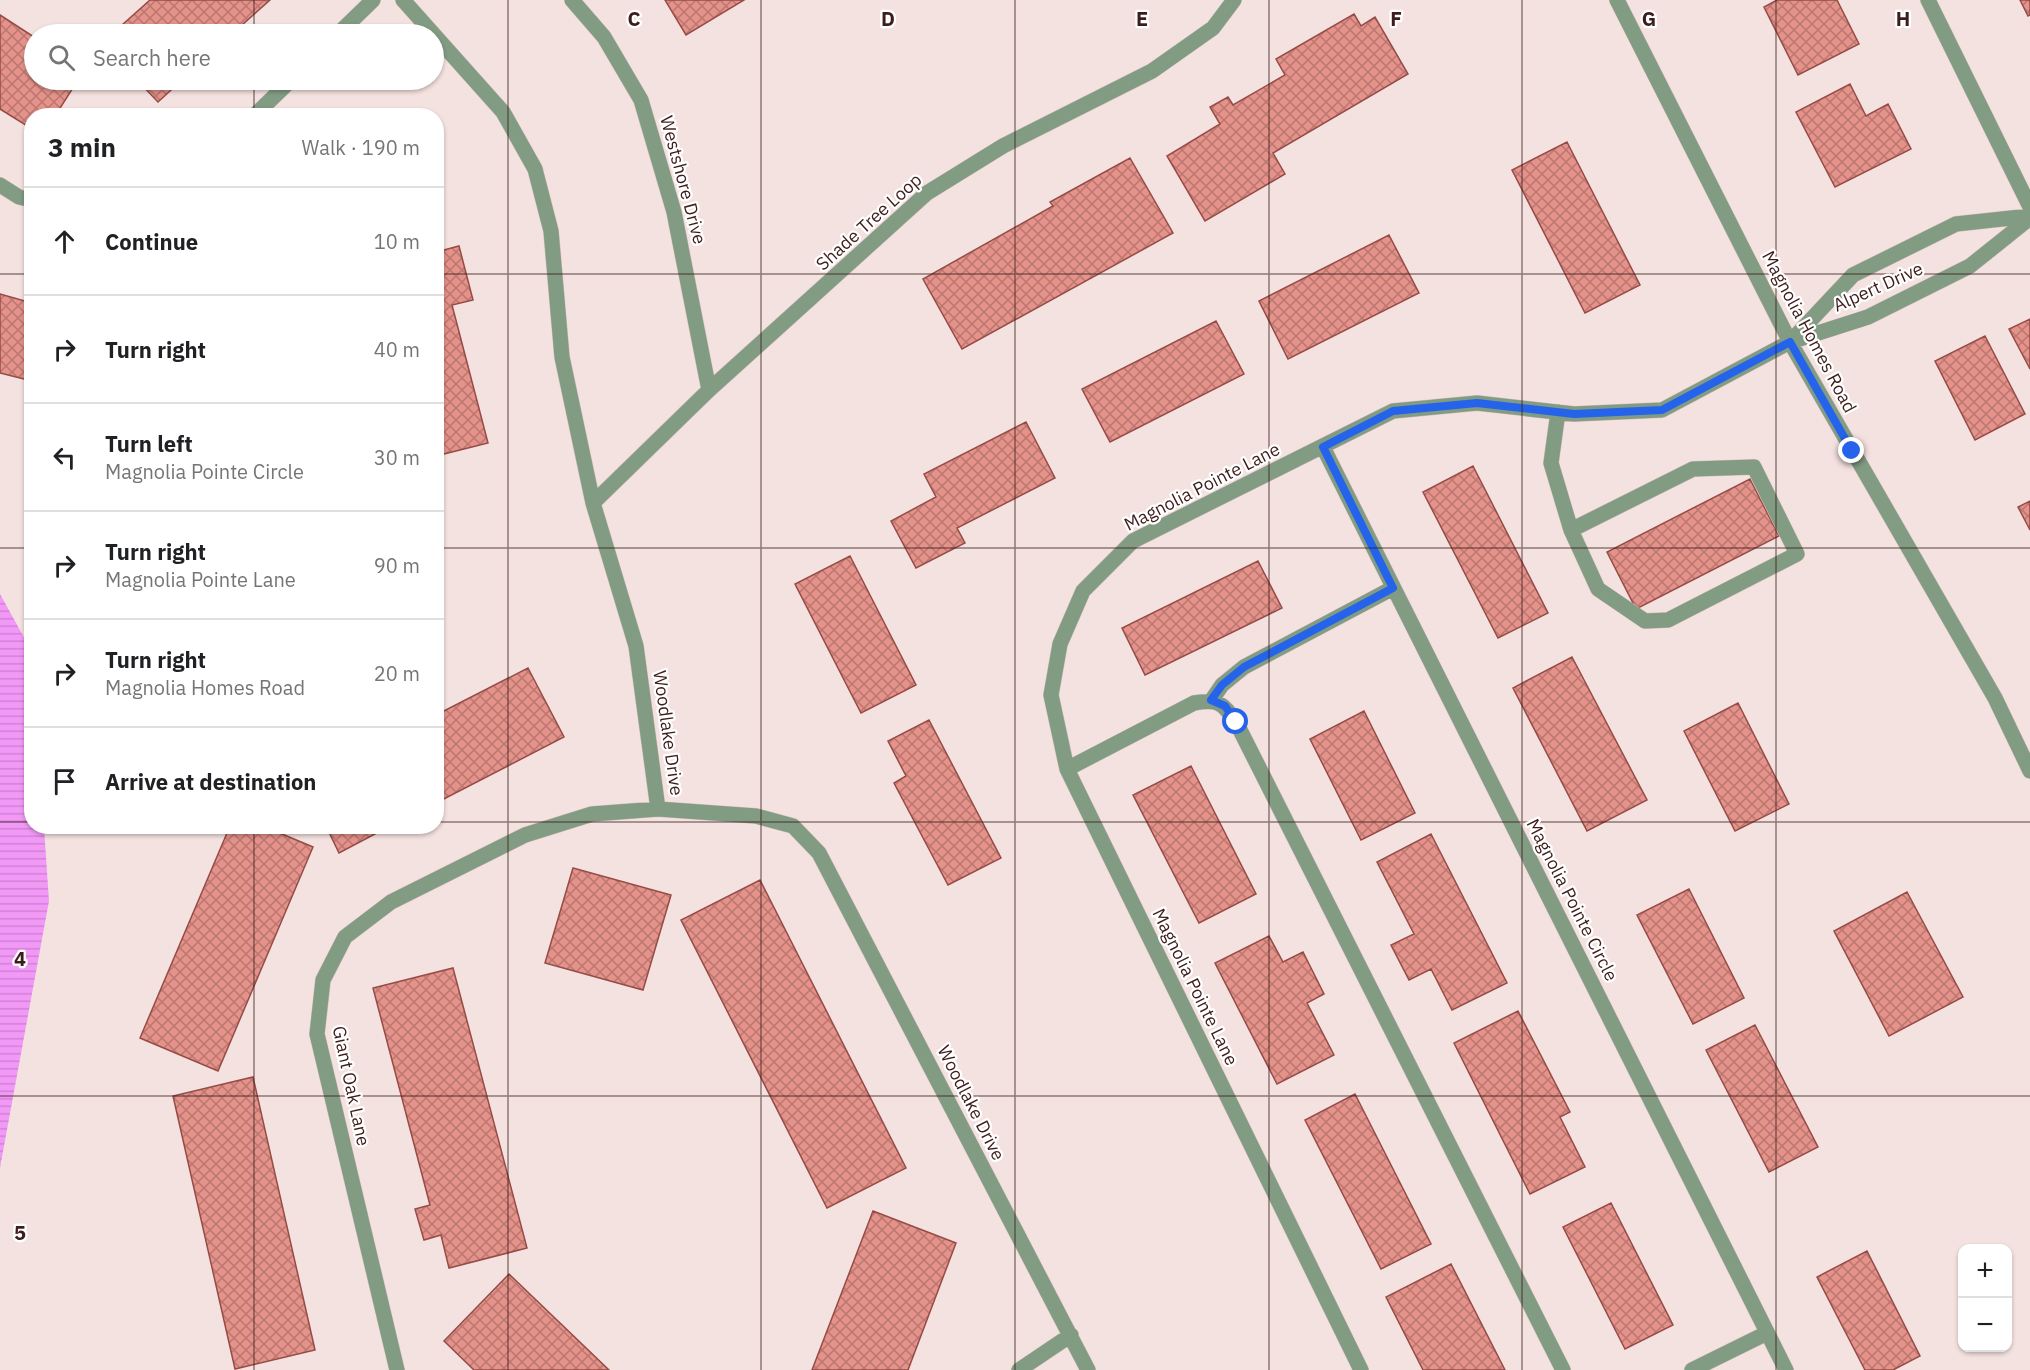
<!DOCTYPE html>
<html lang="en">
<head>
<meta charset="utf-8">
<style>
	:root { --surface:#fff; --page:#f6f6f6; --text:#202124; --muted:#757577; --line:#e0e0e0 }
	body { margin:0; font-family:"IBM Plex Sans",sans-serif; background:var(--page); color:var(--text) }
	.controls { position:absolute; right:18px; bottom:18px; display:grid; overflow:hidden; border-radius:12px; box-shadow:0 2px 4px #0004 }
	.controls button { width:54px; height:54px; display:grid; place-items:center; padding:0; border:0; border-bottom:2px solid var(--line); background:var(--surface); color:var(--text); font:30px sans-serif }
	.stop { position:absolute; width:18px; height:18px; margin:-14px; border:4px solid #2563eb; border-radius:50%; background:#fff }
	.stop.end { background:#2563eb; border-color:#fff; box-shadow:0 2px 6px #0008 }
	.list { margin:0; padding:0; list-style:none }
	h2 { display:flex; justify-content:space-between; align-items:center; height:78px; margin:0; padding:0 24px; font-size:26px }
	h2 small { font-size:20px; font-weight:400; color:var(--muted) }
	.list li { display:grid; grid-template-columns:39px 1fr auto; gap:18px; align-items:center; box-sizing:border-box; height:108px; padding:0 24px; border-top:2px solid var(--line) }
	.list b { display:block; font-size:22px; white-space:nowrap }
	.list p { margin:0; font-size:20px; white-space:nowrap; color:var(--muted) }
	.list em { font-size:20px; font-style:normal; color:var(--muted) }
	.icon { flex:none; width:33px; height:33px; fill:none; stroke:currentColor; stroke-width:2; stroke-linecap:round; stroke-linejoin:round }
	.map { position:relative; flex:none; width:2030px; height:1370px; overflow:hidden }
	.search { position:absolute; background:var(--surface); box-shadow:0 2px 4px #0004; left:24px; top:24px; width:420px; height:66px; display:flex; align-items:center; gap:15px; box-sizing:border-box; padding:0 21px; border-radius:33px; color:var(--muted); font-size:22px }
	.panel { position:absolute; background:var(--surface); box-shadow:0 2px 4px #0004; left:24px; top:108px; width:420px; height:726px; border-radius:24px }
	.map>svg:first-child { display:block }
	.water { fill:url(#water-rules) }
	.building { fill:url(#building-cross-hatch); stroke:#964b46; stroke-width:1.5 }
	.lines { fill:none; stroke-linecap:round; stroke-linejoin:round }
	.minor-casing { stroke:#d3bfbd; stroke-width:16 }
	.minor { stroke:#829b83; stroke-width:15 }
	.route { stroke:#2563eb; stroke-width:8 }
	.grid { fill:none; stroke:#3d1d1b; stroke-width:1.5; stroke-opacity:0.55 }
	.labels { text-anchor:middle; stroke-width:4.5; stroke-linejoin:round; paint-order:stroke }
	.street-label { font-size:18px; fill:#3d1d1b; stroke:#fff }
	.grid-label { font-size:20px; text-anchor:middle; font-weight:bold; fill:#3d1d1b; stroke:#fff; stroke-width:4.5; stroke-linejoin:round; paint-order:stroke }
</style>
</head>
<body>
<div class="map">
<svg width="2030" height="1370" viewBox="0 0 2030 1370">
	<defs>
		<pattern id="water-rules" width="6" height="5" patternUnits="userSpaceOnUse" patternTransform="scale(1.5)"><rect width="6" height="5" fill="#f299f7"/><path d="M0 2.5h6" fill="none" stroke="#d083d3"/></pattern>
		<pattern id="building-cross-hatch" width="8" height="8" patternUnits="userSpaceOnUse" patternTransform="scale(1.5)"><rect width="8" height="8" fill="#e4928a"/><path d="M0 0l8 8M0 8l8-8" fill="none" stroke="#ba7770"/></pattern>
	</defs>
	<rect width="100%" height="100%" fill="#f4e2e0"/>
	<path class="water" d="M0,594L31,650L32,826L44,827L49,901L0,1168Z"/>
	<path class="building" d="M150,0H270L232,34H112Z
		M665,0H744L686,35Z
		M1777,0H1837L1859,44L1798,75L1764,7Z
		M2020,0H2030V15L2028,16Z
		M1354,14L1361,26L1375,17L1408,74L1273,153L1285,174L1205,221L1167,156L1220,124L1210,107L1228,97L1233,105L1285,75L1276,59Z
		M0,15L34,37V80H78L55,116H32V129L0,109Z
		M137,80H182L158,102Z
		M1850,84L1866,116L1888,104L1911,149L1835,187L1796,112Z
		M1567,142L1640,285L1585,313L1512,170Z
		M1130,158L1173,233L962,349L923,279L1053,206L1050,202Z
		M1389,235L1419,293L1288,359L1259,301Z
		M459,246L473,300L452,305L488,443L436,456V252Z
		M0,294L32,303V381L0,373Z
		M2030,319V369L2009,329Z
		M1216,321L1244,374L1110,442L1082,389Z
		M1985,336L2025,414L1975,440L1935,361Z
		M1026,422L1055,478L957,528L965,543L916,568L891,521L936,497L924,474Z
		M1473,466L1548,613L1498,638L1423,492Z
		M1750,479L1779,536L1636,609L1607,552Z
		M2030,501V530L2018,507Z
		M850,556L916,685L861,713L795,584Z
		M1258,561L1282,608L1145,675L1122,628Z
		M1572,657L1647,800L1587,831L1513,688Z
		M528,668L564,737L436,803V715Z
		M1738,703L1789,804L1735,831L1684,731Z
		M1364,711L1415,813L1361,840L1310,739Z
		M929,720L1001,858L948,885L894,783L906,776L888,741Z
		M1191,766L1256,894L1199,923L1133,795Z
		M230,826H263L313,847L218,1071L140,1038Z
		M326,826H390L339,853Z
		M1431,834L1507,983L1452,1010L1431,969L1409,980L1391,945L1414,934L1377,862Z
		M573,868L671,895L643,990L545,963Z
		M760,880L906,1168L827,1208L681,920Z
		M1689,889L1744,998L1693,1024L1637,915Z
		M1907,892L1963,997L1889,1036L1834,931Z
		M1269,936L1283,962L1303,952L1324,994L1307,1003L1334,1055L1277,1084L1215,963Z
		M453,968L527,1248L449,1268L441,1235L424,1240L415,1209L430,1205L373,988Z
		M1518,1011L1570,1112L1560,1117L1585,1167L1530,1194L1454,1043Z
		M1755,1025L1818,1147L1769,1172L1706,1050Z
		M253,1077L315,1350L235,1369L173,1096Z
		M1355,1094L1431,1244L1381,1269L1305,1120Z
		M1611,1203L1673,1325L1625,1349L1563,1227Z
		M873,1211L956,1243L908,1370H812Z
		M1867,1251L1920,1356L1893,1370H1865L1817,1277Z
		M1451,1264L1505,1370H1423L1386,1297Z
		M509,1274L609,1370H474L444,1341Z"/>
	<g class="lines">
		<g class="minor-casing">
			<path id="minor" d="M403,0L503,112L535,169L551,231L562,357L593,503L636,646L658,809
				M572,0L604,37L641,100L674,212L709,390
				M1617,0L1790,342L1995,698L2030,771
				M1928,0L2030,207
				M338,34L373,0
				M254,116L291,80
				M0,185L19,197L32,200
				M1792,340L1853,275L1956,224L2030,216
				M1558,412L1551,463L1571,530L1598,589L1645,621L1668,620L1797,554L1754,467L1693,469L1571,530
				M1323,447L1786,1370
				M593,503L709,390L927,193L1003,146L1152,71L1213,28L1234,0
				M1211,701L1222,685L1244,667L1393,588
				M1067,769L1194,703C1218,699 1222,702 1236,722L1563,1370
				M397,1370L317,1034L323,980L345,937L391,902L525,835L592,814L658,809L756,816L793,826L819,853L1088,1370
				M1019,1370L1071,1335
				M1361,1370L1067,769L1051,695L1060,644L1083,591L1133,541L1393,411L1477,403L1574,414L1662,410L1790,342L1868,317L1970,266L2030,218
				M1692,1370L1767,1333"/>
		</g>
		<use href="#minor" class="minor"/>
	</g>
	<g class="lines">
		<path class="route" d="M1236,722L1225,706L1211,700L1222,685L1244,667L1393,588L1323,447L1393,411L1477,403L1574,414L1662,410L1790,342L1852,451"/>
	</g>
	<path class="grid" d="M254,0V34M508,0V1370M761,0V1370M1015,0V1370M1269,0V1370M1522,0V1370M1776,0V1370M254,80V116M0,274H32M436,274H2030M0,548H32M436,548H2030M0,822H32M436,822H2030M254,826V1370M0,1096H2030"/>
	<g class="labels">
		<g class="street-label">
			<text transform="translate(683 180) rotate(75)" y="6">Westshore Drive</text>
			<text transform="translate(869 222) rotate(-42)" y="6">Shade Tree Loop</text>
			<text transform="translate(1878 287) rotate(-24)" y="6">Alpert Drive</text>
			<text transform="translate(1809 332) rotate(62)" y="6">Magnolia Homes Road</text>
			<text transform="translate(1202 487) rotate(-27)" y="6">Magnolia Pointe Lane</text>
			<text transform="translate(668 733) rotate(82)" y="6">Woodlake Drive</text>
			<text transform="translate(1572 900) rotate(63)" y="6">Magnolia Pointe Circle</text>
			<text transform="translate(1195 987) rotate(64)" y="6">Magnolia Pointe Lane</text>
			<text transform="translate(351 1086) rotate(78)" y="6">Giant Oak Lane</text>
			<text transform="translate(971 1103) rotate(63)" y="6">Woodlake Drive</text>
		</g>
	</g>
	<g class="grid-label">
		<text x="634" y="26">C</text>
		<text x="888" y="26">D</text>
		<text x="1142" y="26">E</text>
		<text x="1396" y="26">F</text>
		<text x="1649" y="26">G</text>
		<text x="1903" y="26">H</text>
		<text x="20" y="966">4</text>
		<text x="20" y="1240">5</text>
	</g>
</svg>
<div class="controls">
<button>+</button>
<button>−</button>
</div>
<div class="stop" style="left:1236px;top:722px"></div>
<div class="stop end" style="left:1852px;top:451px"></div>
<div class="search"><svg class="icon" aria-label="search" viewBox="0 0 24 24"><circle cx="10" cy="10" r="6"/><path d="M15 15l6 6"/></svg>Search here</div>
<section class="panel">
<h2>3 min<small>Walk · 190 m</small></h2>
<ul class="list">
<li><svg class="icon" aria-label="ahead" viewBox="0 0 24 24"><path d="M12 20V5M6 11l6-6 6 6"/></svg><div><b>Continue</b></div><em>10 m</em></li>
<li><svg class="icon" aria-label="right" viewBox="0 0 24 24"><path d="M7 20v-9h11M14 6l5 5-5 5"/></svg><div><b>Turn right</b></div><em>40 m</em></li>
<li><svg class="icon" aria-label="left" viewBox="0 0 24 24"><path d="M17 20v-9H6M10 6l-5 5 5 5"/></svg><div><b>Turn left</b><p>Magnolia Pointe Circle</p></div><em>30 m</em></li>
<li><svg class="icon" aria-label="right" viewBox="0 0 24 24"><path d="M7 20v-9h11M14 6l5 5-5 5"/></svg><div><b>Turn right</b><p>Magnolia Pointe Lane</p></div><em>90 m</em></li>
<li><svg class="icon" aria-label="right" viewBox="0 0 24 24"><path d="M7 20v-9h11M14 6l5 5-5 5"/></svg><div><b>Turn right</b><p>Magnolia Homes Road</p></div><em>20 m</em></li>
<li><svg class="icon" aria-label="arrive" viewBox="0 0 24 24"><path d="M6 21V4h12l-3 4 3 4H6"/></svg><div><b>Arrive at destination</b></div></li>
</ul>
</section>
</div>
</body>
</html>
